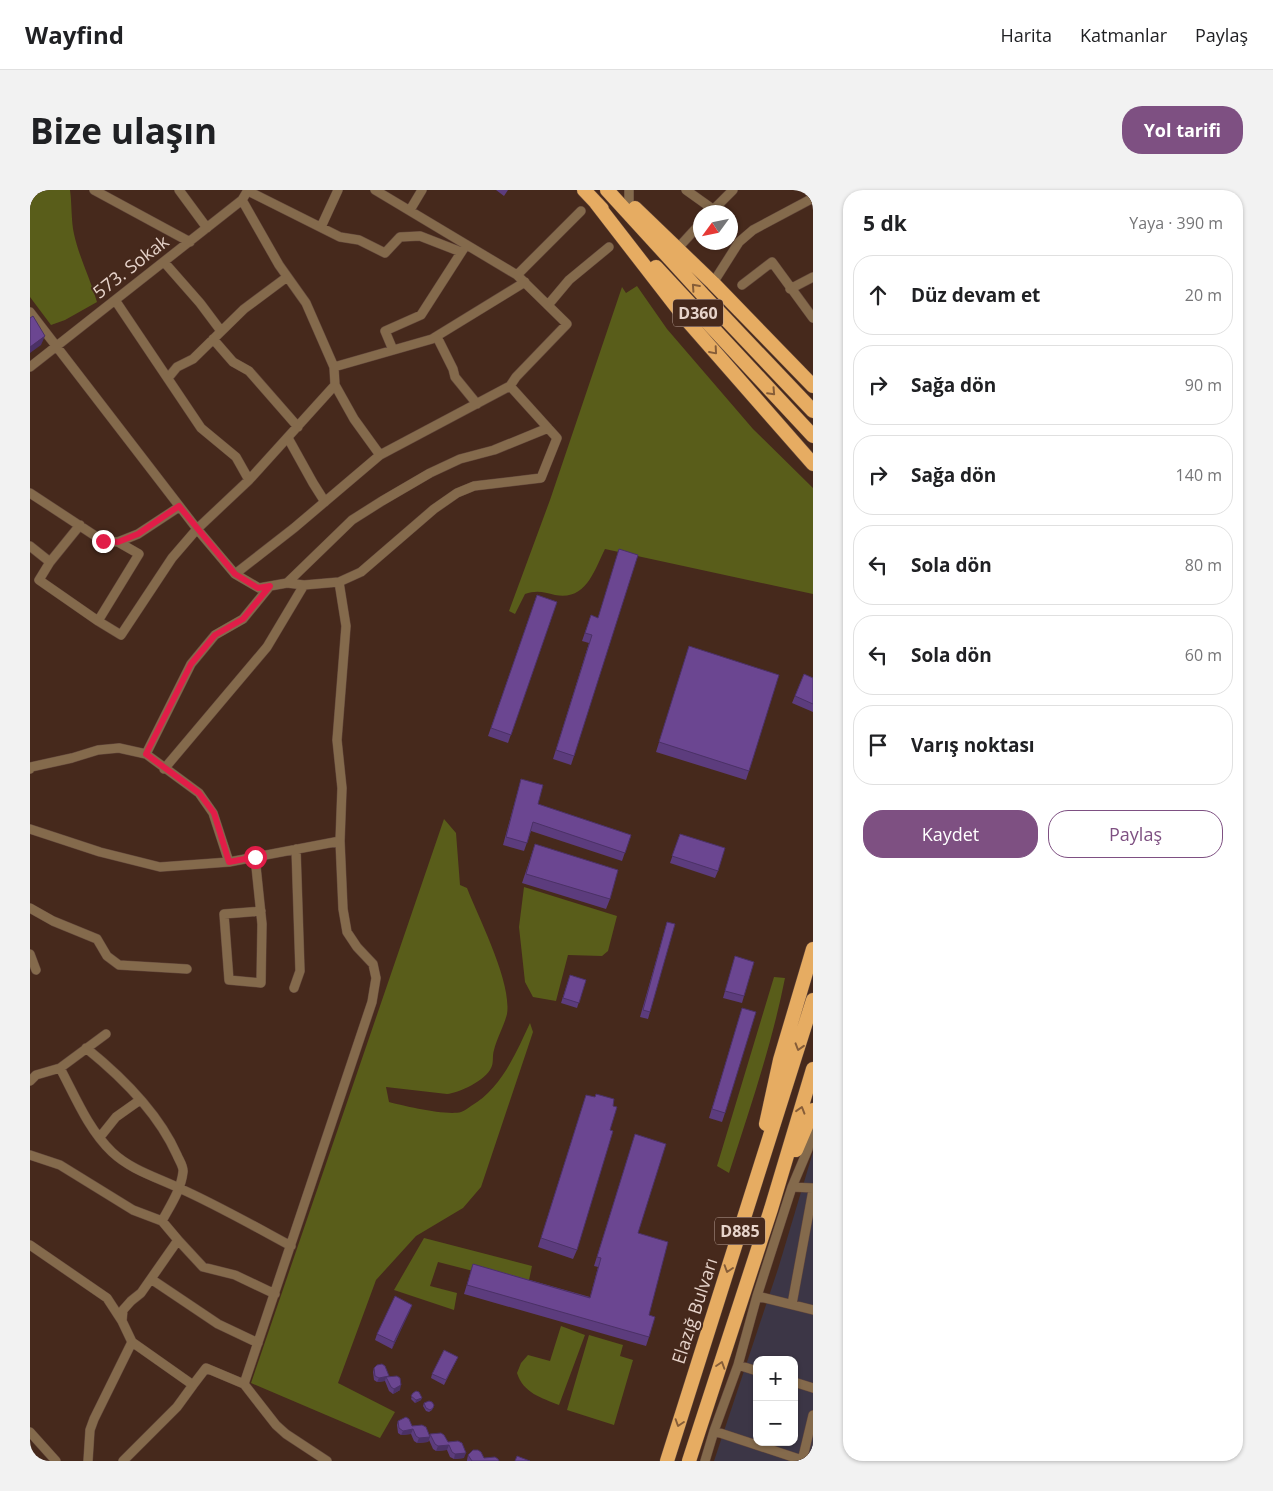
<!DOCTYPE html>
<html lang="tr">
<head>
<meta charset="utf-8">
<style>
	:root { --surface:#fff; --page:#f2f2f2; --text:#202124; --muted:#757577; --line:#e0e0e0; --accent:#7e5082 }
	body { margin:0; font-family:"Open Sans",sans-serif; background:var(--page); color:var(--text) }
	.controls { position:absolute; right:15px; bottom:15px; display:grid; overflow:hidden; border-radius:10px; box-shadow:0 1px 4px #0004 }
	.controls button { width:45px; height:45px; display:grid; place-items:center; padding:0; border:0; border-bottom:1px solid var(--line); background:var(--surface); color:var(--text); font:25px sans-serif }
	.compass { position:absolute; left:663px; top:15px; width:45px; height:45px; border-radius:50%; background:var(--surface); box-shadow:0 1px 4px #0004; rotate:237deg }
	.stop { position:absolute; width:15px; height:15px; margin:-11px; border:4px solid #e11d48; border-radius:50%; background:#fff }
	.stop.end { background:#e11d48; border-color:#fff; box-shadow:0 1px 5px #0008 }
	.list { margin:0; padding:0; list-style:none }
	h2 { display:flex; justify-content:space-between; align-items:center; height:65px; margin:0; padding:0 20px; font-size:21px }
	h2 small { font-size:16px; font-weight:400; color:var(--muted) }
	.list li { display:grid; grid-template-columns:32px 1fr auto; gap:15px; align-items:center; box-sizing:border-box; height:80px; margin:0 10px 10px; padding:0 10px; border:1px solid var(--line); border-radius:20px }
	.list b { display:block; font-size:19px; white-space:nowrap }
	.list em { font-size:16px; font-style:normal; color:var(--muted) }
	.actions { display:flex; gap:10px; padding:15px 20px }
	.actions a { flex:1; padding:11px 0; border:1px solid var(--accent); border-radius:20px; text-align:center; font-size:18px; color:var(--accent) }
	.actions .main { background:var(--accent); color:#fff }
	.icon { flex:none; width:28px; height:28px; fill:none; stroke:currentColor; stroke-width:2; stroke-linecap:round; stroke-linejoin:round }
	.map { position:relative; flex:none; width:783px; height:1271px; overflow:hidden; border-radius:20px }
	header { display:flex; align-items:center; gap:30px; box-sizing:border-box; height:70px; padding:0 25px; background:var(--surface); border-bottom:1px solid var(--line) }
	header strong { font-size:24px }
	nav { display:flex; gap:28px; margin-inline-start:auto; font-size:18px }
	.intro { display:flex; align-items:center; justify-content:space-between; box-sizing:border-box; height:120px; padding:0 30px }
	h1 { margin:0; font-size:35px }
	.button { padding:12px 22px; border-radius:20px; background:var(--accent); color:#fff; font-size:18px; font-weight:700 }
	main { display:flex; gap:30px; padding:0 30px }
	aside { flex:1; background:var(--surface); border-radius:20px; box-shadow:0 1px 4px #0004 }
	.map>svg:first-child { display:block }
	.industrial { fill:#3c3646; fill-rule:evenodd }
	.green { fill:#595d1a }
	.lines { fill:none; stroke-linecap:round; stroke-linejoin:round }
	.minor-casing { stroke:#63483c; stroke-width:10 }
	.trunk-casing { stroke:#63483c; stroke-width:15 }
	.minor { stroke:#846a4c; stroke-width:9 }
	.trunk { stroke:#e6ac62; stroke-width:14 }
	.wall { fill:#5c3c7d }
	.shaded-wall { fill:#4b3166 }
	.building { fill:#6b4691; stroke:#4b3166 }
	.oneway { stroke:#865d38 }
	.route { stroke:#e11d48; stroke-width:6 }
	.labels { text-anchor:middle; stroke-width:4; stroke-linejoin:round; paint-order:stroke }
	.shield { fill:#46291c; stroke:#b7a196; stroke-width:1 }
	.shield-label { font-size:16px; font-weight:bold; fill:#e7d4cb }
	.street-label { font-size:18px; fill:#e7d4cb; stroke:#46291c }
</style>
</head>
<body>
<header>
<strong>Wayfind</strong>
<nav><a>Harita</a><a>Katmanlar</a><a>Paylaş</a></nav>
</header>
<div class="intro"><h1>Bize ulaşın</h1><a class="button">Yol tarifi</a></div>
<main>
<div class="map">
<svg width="783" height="1271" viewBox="0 0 783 1271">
	<rect width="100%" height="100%" fill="#46291c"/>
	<path class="industrial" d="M783,962V1271H684L748,1079ZM727,1170H764V1252H727Z"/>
	<path class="green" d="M0,0H40C42,14 41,30 44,44C49,67 60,88 67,112L35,130L21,135L0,107Z
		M607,96L637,139L723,239L783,298V404L575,359C564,381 556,411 525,405C514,402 506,400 495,404L485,424L479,421L520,310L592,97L596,103Z
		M414,629L426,643L430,695L437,698C449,729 482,792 477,824C474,836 467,848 464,860C462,866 464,873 461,878C456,890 429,903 417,904L356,897L359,912C374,916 417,926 431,922C434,921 438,918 441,916C471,899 486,863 500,833L503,842L451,997L433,1018L386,1046L346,1090L308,1193L365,1222L350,1248L221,1193Z
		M494,697L587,726L578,761L572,766L538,765L526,811L503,807L495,792L489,737Z
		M744,787L755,788C742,854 720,918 699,983L687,976Z
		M394,1048L502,1076L498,1095L408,1072L400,1096L427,1103L424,1120L364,1100Z
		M531,1136L555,1145L529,1215C512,1208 493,1203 487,1183L491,1173L498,1165L520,1171Z
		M559,1145L593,1155L590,1166L603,1170L584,1235L537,1220Z"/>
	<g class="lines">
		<g class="minor-casing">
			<path id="minor" d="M64,0L160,52
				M149,0L177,38
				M599,0V13
				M656,0L684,20
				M218,1L310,47L329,50L355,63L370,47L390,46L431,62
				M212,10L249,75L276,113L304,177L305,195L324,229L350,265
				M380,20L392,0
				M681,22L703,0
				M291,37L308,0
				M648,58L670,34
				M134,72L170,113L191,141
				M487,85L551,21
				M683,93L709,52L723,40L783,8
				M712,95L742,72L783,128
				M760,99L783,87
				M85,110L171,238L206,267L219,290
				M518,115L539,90L579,57
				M0,122L167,339L205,384L229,398L257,393L274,395L309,392L331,382L404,319L427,303L444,296L511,288L527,248L480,196
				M407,147L423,179L425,187L447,214
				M183,149L203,172L219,181L268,237
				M363,160L355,141L391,125L434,58
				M0,177L212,10L218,0
				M304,177L402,149L495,92
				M138,188L147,177L163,169L214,119L257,87
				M258,248L283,293L295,312
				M0,303L73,351L88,352L108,344L149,317
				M50,335L20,372L9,390L68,431
				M88,352L109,364L68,431L91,445L142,368L167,339L219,290L305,195
				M0,356L20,372
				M205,384L264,338L350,265L480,196L486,187L537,134L487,85L345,0
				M257,393L322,330L352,311L400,283L430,269L464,260L518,238
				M116,564L161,474L185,445L213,429L240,396
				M0,579L1,577L42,568L68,560L89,558L116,564L169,603L183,623L199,672
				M134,579L237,457L274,395
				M0,639L70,662L130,677L199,672L310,651
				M225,667L232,734L231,793L199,790L194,724L231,721
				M0,718L23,731L67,749L77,766L89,775L157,779
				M0,764L6,780
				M264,798L270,781L266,659
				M56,858C92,887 128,922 147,965C149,970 154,977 153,982C151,1000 140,1016 132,1031
				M30,878C45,906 58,939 82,962C101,980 126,987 149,998C187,1015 224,1036 261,1056
				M0,891L6,885L30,878L76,844
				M70,947L86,927L110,910
				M0,965L30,975L103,1020L132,1031L148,1050L111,1103L101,1111L93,1120L92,1131
				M762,997L783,998
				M148,1050L173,1077L205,1085L245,1104
				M0,1055L77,1108L92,1131L102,1152L64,1229L60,1240L58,1271
				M121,1089L188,1134L228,1153
				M727,1106L783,1120
				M762,1114L783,1000
				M102,1152L163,1195L176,1178L214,1194L246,1235L256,1244L297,1271
				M708,1175L727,1181
				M764,1192L783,1198
				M214,1194L342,812L346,788L343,774L327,757L317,742L313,719L310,651L312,598L307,550L316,436L309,392
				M684,1241L772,1270
				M0,1242L26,1271
				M93,1271L147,1217L163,1195
				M675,1271L684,1241L708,1175L727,1106L762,997L778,959L781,946L780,931
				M772,1271L783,1225"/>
		</g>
		<g class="trunk-casing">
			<path id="trunk" d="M554,0L572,19
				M577,0L673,105L783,221
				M566,13L655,128L783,274
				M605,18L683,93L783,196
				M626,77L783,246
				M736,934L750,870L783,759
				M766,960L783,920
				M637,1271L783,810
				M659,1271L741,1019L783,879"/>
		</g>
		<use href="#minor" class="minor"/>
		<use href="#trunk" class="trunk"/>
	</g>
	<path class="wall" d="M466,0H478L474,6Z
		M589,359L544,566L541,575L523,569L559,453L552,451L561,425L568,428Z
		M507,405L527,412L478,553L458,546Z
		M659,456L719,581L716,590L626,562Z
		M774,484L783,488V522L762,513Z
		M491,589L508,614L601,645L592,671L501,641L494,661L473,655Z
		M650,644L688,681L685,688L640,673Z
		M505,654L580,709L576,719L492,693Z
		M637,732L620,822L618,829L610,827Z
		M705,766L714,806L712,813L693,808Z
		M540,785L556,790L547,818L531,813Z
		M712,818L695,923L692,932L679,928Z
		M556,905L547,1060L543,1069L508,1057Z
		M605,944L608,1043L619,1125V1147L616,1156L434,1104L443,1074L560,1107L568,1077L564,1076Z
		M382,1115L362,1159L345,1150L347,1144Z
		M428,1167L414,1195L401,1188L402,1184Z
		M344,1178L359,1186L370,1200L363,1204L359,1201L355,1191L347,1192L344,1190L343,1182Z
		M383,1203L391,1210L385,1213L381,1209Z
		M394,1213L404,1215L402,1220L399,1222L396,1221L393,1216Z
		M368,1231L399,1245L400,1244L418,1252L434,1268L424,1269L420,1267L417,1260L406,1261L403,1259L399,1250L398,1252L387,1253L384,1251L381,1244L371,1245L368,1243L367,1235Z
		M438,1265L454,1268L469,1271H437V1270Z"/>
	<path class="shaded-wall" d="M15,146L11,155L0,163V157Z
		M382,1115L380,1121L362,1159L364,1152Z
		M359,1186L356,1187L355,1191L347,1192L349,1188Z
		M371,1195L370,1200L363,1204L364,1199Z
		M392,1208L391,1210L385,1213L386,1210Z
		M383,1239L381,1244L371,1245L373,1241Z
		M400,1247L398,1252L387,1253L389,1248Z
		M419,1255L417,1260L406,1261L408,1256Z
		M436,1263L434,1268L424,1269L425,1264Z"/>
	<path class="building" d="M3,126L15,146L0,157V128Z
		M589,359L608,365L544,566L526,560L562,445L555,443L561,425L568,428Z
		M507,405L527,412L481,545L461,538Z
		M659,456L749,485L719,581L629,552Z
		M774,484L783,488V514L765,506Z
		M491,589L513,595L508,614L601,645L595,663L503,632L497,653L476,647Z
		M650,644L695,658L688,681L642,666Z
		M505,654L588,680L580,709L496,684Z
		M637,732L645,734L620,822L613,820Z
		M705,766L724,772L714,806L695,801Z
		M540,785L556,790L549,813L533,808Z
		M712,818L726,822L695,923L682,919Z
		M566,904L584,909L583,916L587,917L580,940L583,941L547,1060L511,1048L556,905L565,907Z
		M605,944L636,954L608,1043L638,1052L619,1125L625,1127L619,1147L437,1095L443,1074L560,1108L571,1068L567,1067Z
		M365,1106L382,1115L364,1152L347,1144Z
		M414,1160L428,1167L416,1190L402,1184Z
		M352,1174L355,1176L359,1186L349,1188L345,1186L344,1178L347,1175Z
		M367,1186L370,1188L371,1195L364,1199L361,1197L356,1187Z
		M386,1201L389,1202L392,1208L386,1210L381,1206L383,1203Z
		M399,1211L402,1212L404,1215L403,1218L400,1220L396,1218L394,1213Z
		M376,1227L379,1229L382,1236L392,1235L396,1237L400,1247L389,1248L386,1246L383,1239L373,1241L369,1238L368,1231Z
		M411,1243L414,1245L418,1252L428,1251L432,1253L436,1263L425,1264L422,1262L419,1255L408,1256L405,1254L400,1244Z
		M443,1260H448L451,1262L454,1268L465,1267L468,1269L469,1271H442L438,1265Z
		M487,1266L500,1271H485Z"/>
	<defs><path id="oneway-chevron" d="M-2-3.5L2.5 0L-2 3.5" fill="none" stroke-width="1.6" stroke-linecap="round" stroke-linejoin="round" transform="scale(1.25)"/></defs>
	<g class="oneway">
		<use href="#oneway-chevron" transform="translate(665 97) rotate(-132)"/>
		<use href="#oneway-chevron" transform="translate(684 161) rotate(49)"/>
		<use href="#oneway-chevron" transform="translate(742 202) rotate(47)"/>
		<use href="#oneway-chevron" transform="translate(769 857) rotate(107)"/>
		<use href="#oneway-chevron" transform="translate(771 920) rotate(-73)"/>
		<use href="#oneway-chevron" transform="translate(698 1079) rotate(108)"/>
		<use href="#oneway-chevron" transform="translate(691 1175) rotate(-72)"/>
		<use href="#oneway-chevron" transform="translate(649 1233) rotate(108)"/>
	</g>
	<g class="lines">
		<path class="route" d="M73,351L88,352L108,344L149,316L205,384L228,398L240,396L213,429L185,445L161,474L116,564L169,603L184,623L199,672L225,667"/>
	</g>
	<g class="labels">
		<g class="shield">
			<rect x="643" y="109.5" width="50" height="27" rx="4"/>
			<rect x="685" y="1027.5" width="50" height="27" rx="4"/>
		</g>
		<g class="shield-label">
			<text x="668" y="129">D360</text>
			<text x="710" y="1047">D885</text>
		</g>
		<g class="street-label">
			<text transform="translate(101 77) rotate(-38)" y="6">573. Sokak</text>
			<text transform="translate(665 1121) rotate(-72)" y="6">Elazığ Bulvarı</text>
		</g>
	</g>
</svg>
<div class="controls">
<button>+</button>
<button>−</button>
</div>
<svg class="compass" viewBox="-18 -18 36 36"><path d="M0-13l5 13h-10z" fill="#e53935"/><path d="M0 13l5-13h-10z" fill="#757577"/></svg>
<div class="stop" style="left:225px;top:667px"></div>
<div class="stop end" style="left:73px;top:351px"></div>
</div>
<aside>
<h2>5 dk<small>Yaya · 390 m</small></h2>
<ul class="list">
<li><svg class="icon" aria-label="ahead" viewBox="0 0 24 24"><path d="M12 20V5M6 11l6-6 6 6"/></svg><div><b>Düz devam et</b></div><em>20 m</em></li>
<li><svg class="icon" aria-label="right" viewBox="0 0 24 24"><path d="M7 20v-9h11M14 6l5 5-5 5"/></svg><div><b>Sağa dön</b></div><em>90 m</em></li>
<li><svg class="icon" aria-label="right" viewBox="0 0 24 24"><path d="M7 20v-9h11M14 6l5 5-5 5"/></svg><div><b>Sağa dön</b></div><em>140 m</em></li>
<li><svg class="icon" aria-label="left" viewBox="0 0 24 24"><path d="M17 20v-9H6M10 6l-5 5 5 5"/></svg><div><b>Sola dön</b></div><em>80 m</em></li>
<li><svg class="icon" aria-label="left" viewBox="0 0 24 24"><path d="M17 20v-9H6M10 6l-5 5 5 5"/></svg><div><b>Sola dön</b></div><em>60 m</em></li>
<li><svg class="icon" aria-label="arrive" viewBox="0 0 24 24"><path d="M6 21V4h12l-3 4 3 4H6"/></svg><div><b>Varış noktası</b></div></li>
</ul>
<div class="actions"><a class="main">Kaydet</a><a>Paylaş</a></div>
</aside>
</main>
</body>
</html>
